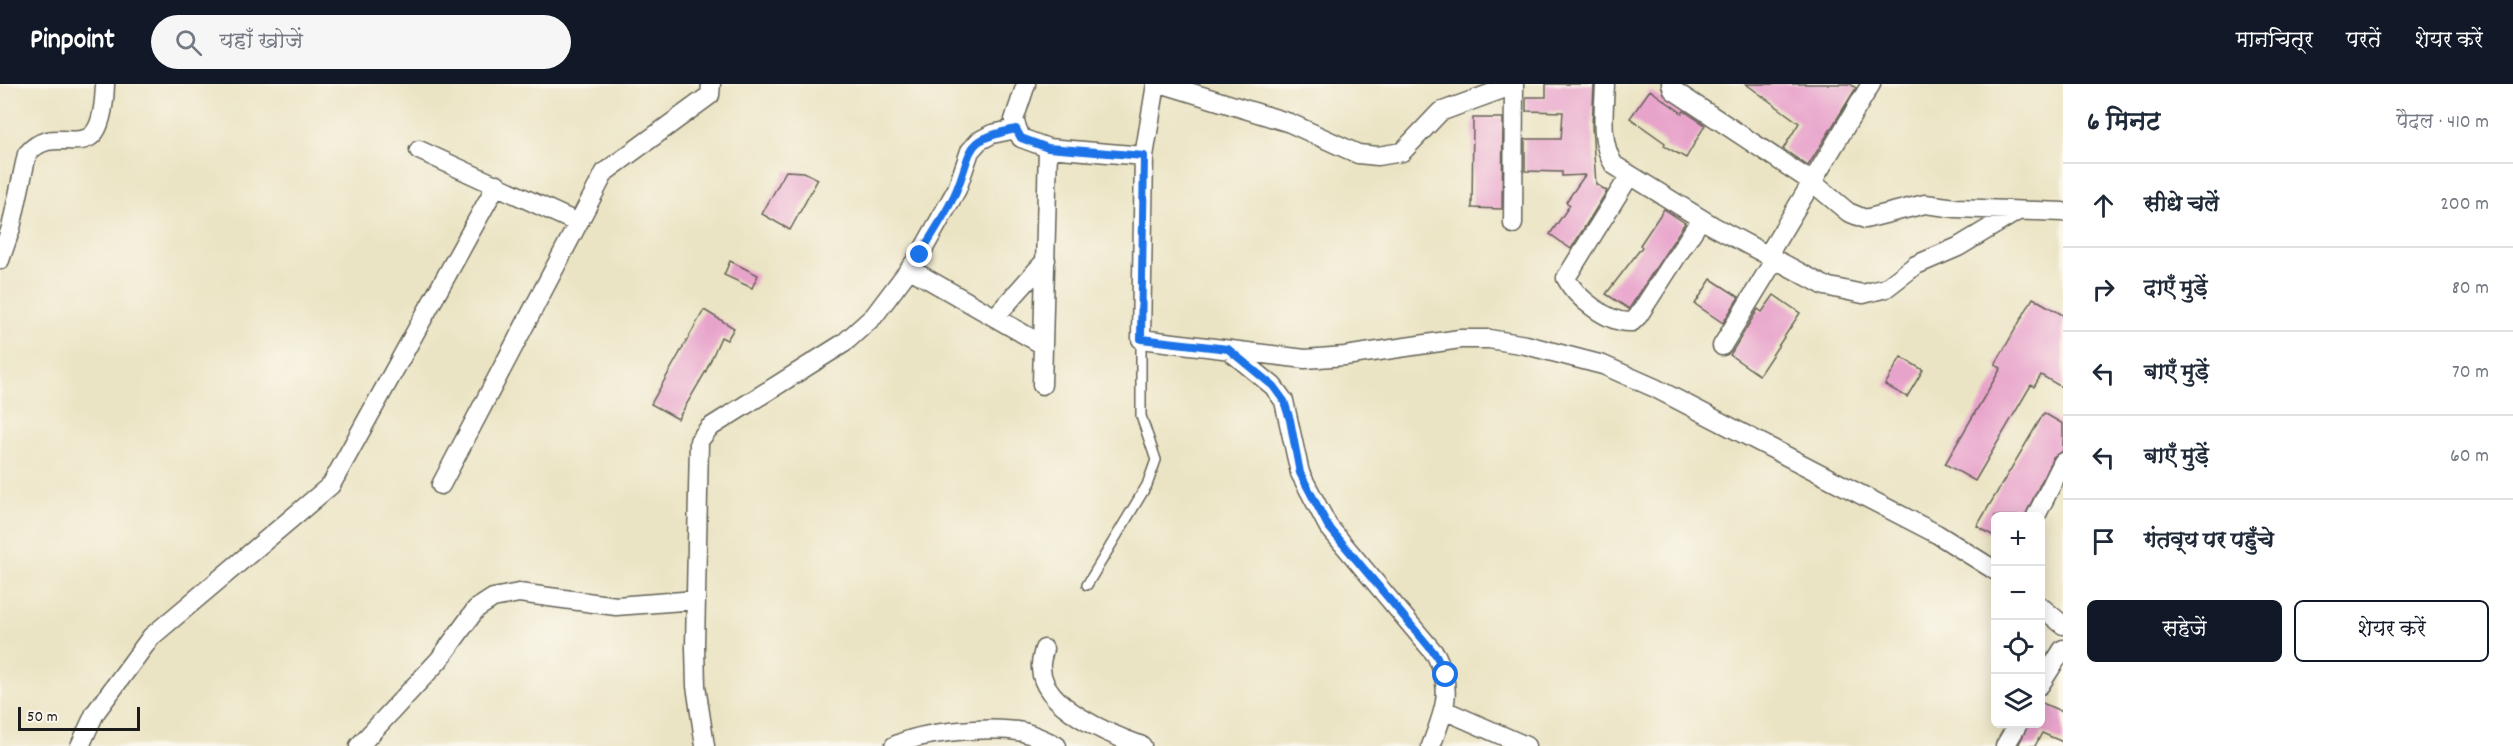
<!DOCTYPE html>
<html lang="hi">
<head>
<meta charset="utf-8">
<style>
	:root { --surface:#fff; --page:#f6f6f7; --text:#1f2937; --muted:#747a83; --line:#e0e1e3; --accent:#111827 }
	body { margin:0; font-family:Dekko,"Playpen Sans Deva",sans-serif; background:var(--page); color:var(--text) }
	.controls { position:absolute; right:18px; bottom:18px; display:grid; overflow:hidden; border-radius:9px; box-shadow:0 3px 15px #0003 }
	.controls button { width:54px; height:54px; display:grid; place-items:center; padding:0; border:0; border-bottom:2px solid var(--line); background:var(--surface); color:var(--text); font:30px sans-serif }
	.scale { position:absolute; left:18px; bottom:15px; width:122px; box-sizing:border-box; padding-left:6px; border:3px solid #1c1c1c; border-top:0; font-size:16px; line-height:21px; white-space:nowrap; color:#1c1c1c; -webkit-text-stroke:4px #fbf7ec; paint-order:stroke }
	.stop { position:absolute; width:18px; height:18px; margin:-14px; border:4px solid #1a73e8; border-radius:50%; background:#fff }
	.stop.end { background:#1a73e8; border-color:#fff; box-shadow:0 2px 6px #0008 }
	.list { margin:0; padding:0; list-style:none }
	h2 { display:flex; justify-content:space-between; align-items:center; height:78px; margin:0; padding:0 24px; font-size:26px }
	h2 small { font-size:20px; font-weight:400; color:var(--muted) }
	.list li { display:grid; grid-template-columns:39px 1fr auto; gap:18px; align-items:center; box-sizing:border-box; height:84px; padding:0 24px; border-top:2px solid var(--line) }
	.list b { display:block; font-size:22px; white-space:nowrap }
	.list em { font-size:20px; font-style:normal; color:var(--muted) }
	.actions { display:flex; gap:12px; padding:18px 24px }
	.actions a { flex:1; padding:14px 0; border:2px solid var(--accent); border-radius:9px; text-align:center; font-size:21px; color:var(--accent) }
	.actions .main { background:var(--accent); color:#fff }
	.icon { flex:none; width:33px; height:33px; fill:none; stroke:currentColor; stroke-width:2; stroke-linecap:round; stroke-linejoin:round }
	.map { position:relative; flex:none; width:2063px; height:662px; overflow:hidden }
	header { display:flex; align-items:center; gap:36px; box-sizing:border-box; height:84px; padding:0 30px; background:var(--accent); color:#fff }
	header strong { font-size:28px }
	nav { display:flex; gap:33px; margin-inline-start:auto; font-size:21px }
	.search { width:420px; height:54px; background:var(--page); display:flex; align-items:center; gap:15px; box-sizing:border-box; padding:0 21px; border-radius:33px; color:var(--muted); font-size:22px }
	main { display:flex }
	aside { flex:1; background:var(--surface) }
	.map>svg:first-child { display:block }
	.building { fill:#e8a3cb }
	.lines { fill:none; stroke-linecap:round; stroke-linejoin:round }
	.service-casing { stroke:#646257; stroke-width:12 }
	.minor-casing { stroke:#646257; stroke-width:21 }
	.service { stroke:#fff; stroke-width:9 }
	.minor { stroke:#fff; stroke-width:18 }
	.route { stroke:#1a73e8; stroke-width:8 }
</style>
</head>
<body>
<header>
<strong>Pinpoint</strong>
<div class="search"><svg class="icon" aria-label="search" viewBox="0 0 24 24"><circle cx="10" cy="10" r="6"/><path d="M15 15l6 6"/></svg>यहाँ खोजें</div>
<nav><a>मानचित्र</a><a>परतें</a><a>शेयर करें</a></nav>
</header>
<main>
<div class="map">
<svg width="2063" height="662" viewBox="0 0 2063 662">
	<rect width="100%" height="100%" fill="#fbf7ec"/>
	<filter id="ink" filterUnits="userSpaceOnUse"><feTurbulence type="fractalNoise" baseFrequency=".0167" numOctaves="2"/><feDisplacementMap in="SourceGraphic" scale="12" xChannelSelector="R" yChannelSelector="G"/><feConvolveMatrix kernelMatrix="1 2 1 2 8 2 1 2 1" color-interpolation-filters="sRGB"/></filter>
	<filter id="wash" filterUnits="userSpaceOnUse"><feTurbulence type="fractalNoise" baseFrequency=".008" numOctaves="4" result="noise"/><feDisplacementMap in="SourceGraphic" scale="24" xChannelSelector="R" yChannelSelector="G"/><feGaussianBlur stdDeviation="1.35" result="paint"/><feColorMatrix in="noise" values="0 0 0 0 0 0 0 0 0 0 0 0 0 0 0 0 0 1.4 0 .05"/><feComposite in="paint" operator="in"/></filter>
	<g filter="url(#wash)">
		<rect width="100%" height="100%" fill="#ebe4c4"/>
		<g id="blocks">
			<path class="building" d="M1546,0H1594L1592,42L1596,100L1607,107L1571,165L1550,150L1570,121L1566,118L1585,91L1562,92V88L1525,87V55H1561L1563,28L1526,27V13H1546Z
				M1746,0H1850L1856,4L1808,82L1783,65L1799,39Z
				M1650,6L1682,29L1684,27L1705,41L1686,74L1664,62L1665,59L1630,34Z
				M1473,34H1503L1502,125L1472,124Z
				M786,87L804,88L818,95L790,146L762,130Z
				M1664,125L1685,139L1629,225L1606,210L1642,163L1640,161Z
				M730,177L758,191L752,204L724,191Z
				M1711,195L1739,213L1723,239L1695,220Z
				M1774,211L1800,229L1759,291L1730,271L1758,225L1762,228Z
				M2033,214L2063,231V304L2041,291L2034,303L2031,301L1975,397L1945,380L2001,284L1995,281Z
				M704,226L734,244L727,256L721,253L706,287L678,335L651,320Z
				M1901,273L1923,286L1907,313L1885,301Z
				M2044,329L2063,340V367L2053,373L2025,432H1995V453L1977,442Z
				M2040,618L2063,628V658L2042,649L2035,662H2018L2029,639H2040Z"/>
		</g>
	</g>
	<g filter="url(#ink)">
		<use href="#blocks" fill-opacity="0" stroke="#646257" stroke-width="1.5"/>
		<g class="lines">
			<g class="service-casing">
				<path id="service" d="M1087,501L1147,401L1156,376L1141,332V255"/>
			</g>
			<g class="minor-casing">
				<path id="minor" d="M1026,0L1014,36L1021,54L1048,64L1144,72L1141,255L1305,275L1345,272L1460,255H1489L1526,261L1603,281L1655,304L1937,450L1996,487
					M1163,0L1290,39L1358,70L1378,72L1402,68L1440,28L1514,1
					M1605,0C1604,28 1599,57 1614,81L1713,142L1825,202L1863,210L1886,204L1916,181L1958,163L2016,128
					M1671,0L1673,6L1812,98L1848,128L1865,135L1925,120L1956,124L2063,128
					M419,66L578,139
					M1144,72L1156,0
					M1630,91L1566,194C1576,214 1609,240 1632,238L1638,232L1701,135
					M1513,140L1514,0
					M1768,171L1871,0
					M0,176L11,144L27,70C60,31 102,96 105,0
					M910,185L1043,261
					M995,233L1046,176
					M1722,262L1775,175
					M1229,266L1273,302L1284,317L1300,389L1328,442L1436,571C1454,607 1444,627 1431,662
					M1042,301L1048,64
					M441,401L605,88L710,11L711,0
					M2036,432L2063,378
					M2040,522L2063,541
					M1044,565C1043,571 1040,578 1041,584C1042,623 1111,651 1142,662
					M2040,601L2063,565
					M1444,626L1526,662
					M80,662L95,629L151,553L331,401L497,100
					M359,662L439,576L476,525L493,514L519,509L616,522L696,516
					M705,662L696,602L695,563L699,357L709,344L844,259L874,232L920,171L957,105L970,67L979,57L992,50L1016,45
					M894,662C922,647 991,642 1023,648C1034,651 1047,657 1057,662
					M2005,662L2018,640"/>
			</g>
			<use href="#service" class="service"/>
			<use href="#minor" class="minor"/>
		</g>
	</g>
	<g class="lines" filter="url(#ink)">
		<path class="route" d="M920,171C932,149 948,128 957,105C974,62 964,56 1016,45L1021,54L1048,64L1144,72L1141,255L1228,265L1273,302L1284,317L1290,336L1300,389L1328,442L1436,571L1446,591"/>
	</g>
</svg>
<div class="controls">
<button>+</button>
<button>−</button>
<button><svg class="icon" aria-label="locate" viewBox="0 0 24 24"><circle cx="12" cy="12" r="6"/><path d="M12 2v4M12 18v4M2 12h4M18 12h4"/></svg></button>
<button><svg class="icon" aria-label="layers" viewBox="0 0 24 24"><path d="M12 4l9 5-9 5-9-5zM3 14l9 5 9-5"/></svg></button>
</div>
<div class="scale">50 m</div>
<div class="stop" style="left:1446px;top:591px"></div>
<div class="stop end" style="left:920px;top:171px"></div>
</div>
<aside>
<h2>6 मिनट<small>पैदल · 410 m</small></h2>
<ul class="list">
<li><svg class="icon" aria-label="ahead" viewBox="0 0 24 24"><path d="M12 20V5M6 11l6-6 6 6"/></svg><div><b>सीधे चलें</b></div><em>200 m</em></li>
<li><svg class="icon" aria-label="right" viewBox="0 0 24 24"><path d="M7 20v-9h11M14 6l5 5-5 5"/></svg><div><b>दाएँ मुड़ें</b></div><em>80 m</em></li>
<li><svg class="icon" aria-label="left" viewBox="0 0 24 24"><path d="M17 20v-9H6M10 6l-5 5 5 5"/></svg><div><b>बाएँ मुड़ें</b></div><em>70 m</em></li>
<li><svg class="icon" aria-label="left" viewBox="0 0 24 24"><path d="M17 20v-9H6M10 6l-5 5 5 5"/></svg><div><b>बाएँ मुड़ें</b></div><em>60 m</em></li>
<li><svg class="icon" aria-label="arrive" viewBox="0 0 24 24"><path d="M6 21V4h12l-3 4 3 4H6"/></svg><div><b>गंतव्य पर पहुँचे</b></div></li>
</ul>
<div class="actions"><a class="main">सहेजें</a><a>शेयर करें</a></div>
</aside>
</main>
</body>
</html>
